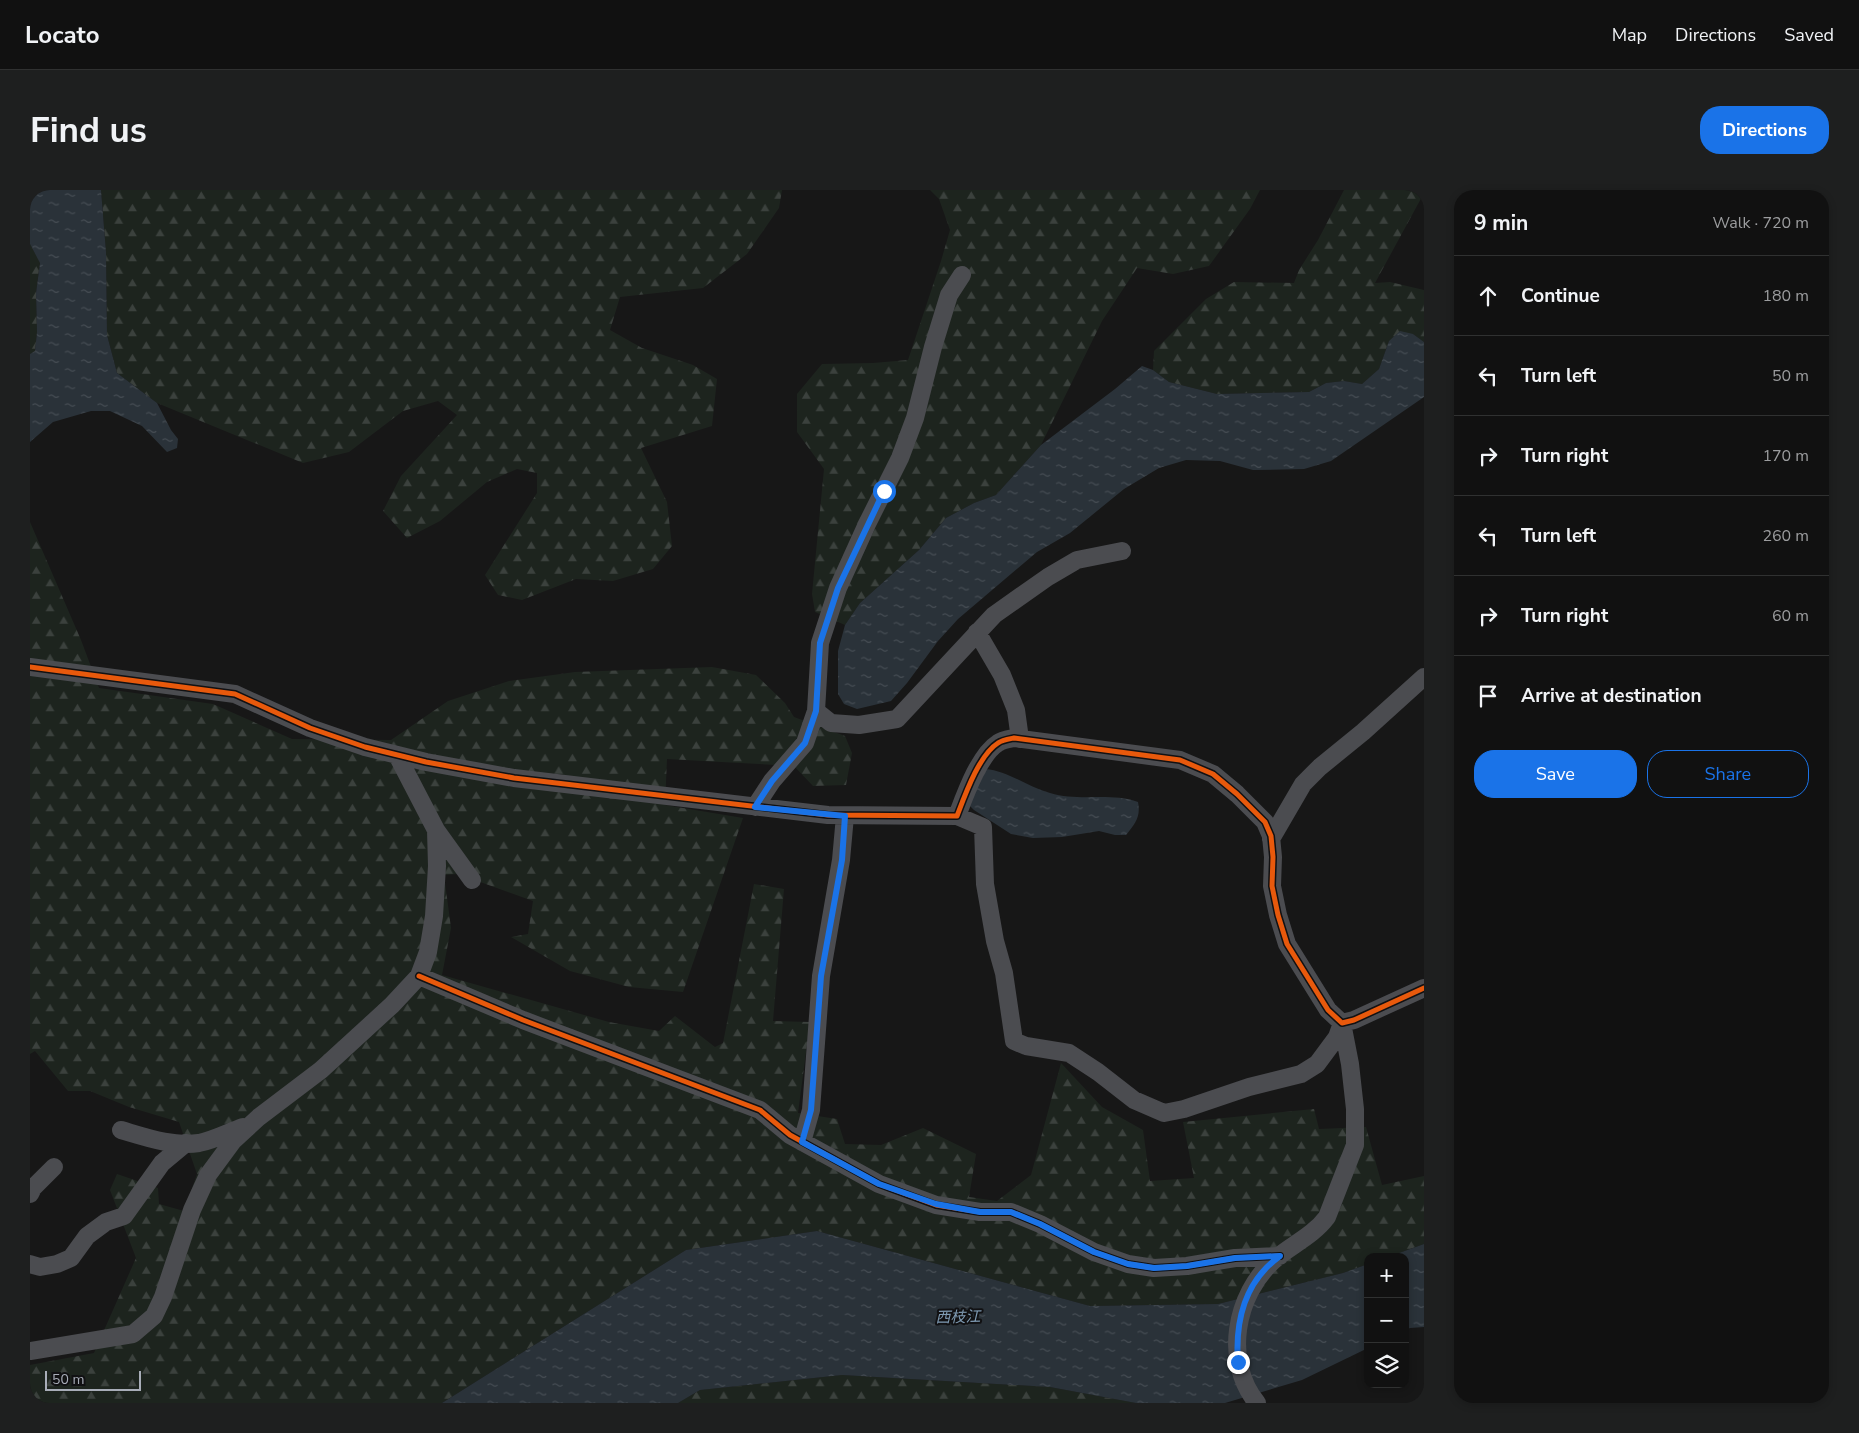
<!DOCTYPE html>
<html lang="en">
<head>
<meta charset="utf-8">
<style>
	:root { --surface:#111; --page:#1e1f1f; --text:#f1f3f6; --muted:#9c9d9f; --line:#303131; --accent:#1a73e8 }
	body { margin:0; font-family:"Nunito Sans","Noto Sans SC",sans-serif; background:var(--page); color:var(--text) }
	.controls { position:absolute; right:15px; bottom:15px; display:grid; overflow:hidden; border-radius:10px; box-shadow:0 2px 8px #0003 }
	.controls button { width:45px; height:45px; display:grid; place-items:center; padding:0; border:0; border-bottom:1px solid var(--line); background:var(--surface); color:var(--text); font:25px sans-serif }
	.scale { position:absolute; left:15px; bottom:12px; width:96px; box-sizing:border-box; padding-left:5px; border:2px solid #a8adb8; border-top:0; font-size:14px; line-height:18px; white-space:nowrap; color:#a8adb8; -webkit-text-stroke:4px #111113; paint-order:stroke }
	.stop { position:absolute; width:15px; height:15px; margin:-11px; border:4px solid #1a73e8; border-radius:50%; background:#fff }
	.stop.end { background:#1a73e8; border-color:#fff; box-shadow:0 1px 5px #0008 }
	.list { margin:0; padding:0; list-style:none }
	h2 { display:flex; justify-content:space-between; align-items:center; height:65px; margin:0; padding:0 20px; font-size:21px }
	h2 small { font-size:16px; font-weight:400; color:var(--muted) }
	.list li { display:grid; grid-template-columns:32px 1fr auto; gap:15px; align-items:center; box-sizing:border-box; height:80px; padding:0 20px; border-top:1px solid var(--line) }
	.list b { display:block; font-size:19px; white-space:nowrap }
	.list em { font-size:16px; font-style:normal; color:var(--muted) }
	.actions { display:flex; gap:10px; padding:15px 20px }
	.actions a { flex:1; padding:11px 0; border:1px solid var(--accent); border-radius:20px; text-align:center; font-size:18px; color:var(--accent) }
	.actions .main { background:var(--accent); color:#fff }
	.icon { flex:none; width:28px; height:28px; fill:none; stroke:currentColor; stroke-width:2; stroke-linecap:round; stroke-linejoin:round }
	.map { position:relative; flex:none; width:1394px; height:1213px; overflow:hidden; border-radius:20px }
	header { display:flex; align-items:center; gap:30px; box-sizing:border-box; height:70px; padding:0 25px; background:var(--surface); border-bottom:1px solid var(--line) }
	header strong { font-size:24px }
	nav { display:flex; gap:28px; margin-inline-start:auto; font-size:18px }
	.intro { display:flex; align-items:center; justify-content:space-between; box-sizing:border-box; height:120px; padding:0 30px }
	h1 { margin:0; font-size:35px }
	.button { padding:12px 22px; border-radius:20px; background:var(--accent); color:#fff; font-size:18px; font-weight:700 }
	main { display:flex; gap:30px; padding:0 30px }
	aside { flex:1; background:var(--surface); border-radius:20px; box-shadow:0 2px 8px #0003 }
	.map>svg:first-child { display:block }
	.forest { fill:url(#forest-firs) }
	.water { fill:url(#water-ripples) }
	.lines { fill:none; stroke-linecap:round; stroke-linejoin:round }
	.minor { stroke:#4b4c50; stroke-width:18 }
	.cycleway-casing { stroke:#111113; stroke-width:8 }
	.cycleway { stroke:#e8590c; stroke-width:5 }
	.route { stroke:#1a73e8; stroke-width:6 }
	.labels { text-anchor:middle; stroke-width:4; stroke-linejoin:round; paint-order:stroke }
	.water-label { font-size:15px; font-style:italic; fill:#7f9bb3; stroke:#111113 }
</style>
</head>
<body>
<header>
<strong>Locato</strong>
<nav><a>Map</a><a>Directions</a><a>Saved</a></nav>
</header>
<div class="intro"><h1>Find us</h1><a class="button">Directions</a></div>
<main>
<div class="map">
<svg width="1394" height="1213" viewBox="0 0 1394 1213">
	<defs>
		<pattern id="forest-firs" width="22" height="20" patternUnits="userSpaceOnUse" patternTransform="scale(1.25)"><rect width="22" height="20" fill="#1d241e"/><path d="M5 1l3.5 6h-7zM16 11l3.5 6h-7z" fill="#3b413d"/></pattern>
		<pattern id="water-ripples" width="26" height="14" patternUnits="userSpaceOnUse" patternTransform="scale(1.25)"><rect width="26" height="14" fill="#2a3239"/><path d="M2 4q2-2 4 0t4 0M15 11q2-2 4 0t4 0" fill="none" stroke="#464d54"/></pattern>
	</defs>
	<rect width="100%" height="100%" fill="#171717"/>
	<path class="forest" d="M71,0H752L749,18L717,64L673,98L590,107L580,140L612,158L663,175L687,189L682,236L611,258L637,312L642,356L623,379L583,391L546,389L492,410L468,405L455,385L507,303V283L487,279L457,292L410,331L377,348L353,321L371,286L427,225L408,211L373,221L319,262L273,273L127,213L87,183L77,145L76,62Z
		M900,0H1230L1220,19L1179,76L1143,84L1107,78L1072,131L1011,255L966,305L944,313L916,328L889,360L830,413L815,435L785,422L782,404L794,279L767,242V204L792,174L843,173L878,170L911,71L920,40L909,9Z
		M1314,0H1394V3L1345,93L1360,92L1394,100V152L1383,144L1359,151L1349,179L1332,194L1314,191L1296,193L1279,202L1187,204L1139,192L1123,180L1124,161L1176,109L1204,92L1264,93L1269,80L1288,50Z
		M0,54L10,72L6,103L7,142L5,162L0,164Z
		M0,332L51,450L69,498L183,514L262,549L361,550L418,511L479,491L545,482L682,477L726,485L755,513L764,527L815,546L822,563L816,595L783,596L764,576L637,569L635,615L713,628L653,802L599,797L540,781L481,747L498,744L503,711L428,684L414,685L421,738L412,785L579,832L629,841L645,826L685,857L693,853L724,694L754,699L743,831L780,832L768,923L807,929L815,954L851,955L893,938L946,964L939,1007L967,1011L1001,985L1031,873L1072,917L1113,940L1120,991L1164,988L1153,932L1284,919L1289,939L1336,937L1352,995L1394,986V1054L1358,1067H1338V1074L1313,1083L1188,1114L1060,1116L787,1041L656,1060L412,1213H0V1175L64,1163L106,1068L80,1000L87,984L128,998L129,1014L154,1021L167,984L149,932L99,917L60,901H38L5,861L0,864Z
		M812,1185L1020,1197L1106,1213H648L670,1200Z"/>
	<path class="water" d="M2,0H71L76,62L77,145L87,183L127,213L141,240L148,249L147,258L137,262L112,236L80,221H61L23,232L0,252V164L5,161L7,142L6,103L10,73L0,54V8Z
		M1370,141L1383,144L1394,152V207L1301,271L1274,279L1223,280L1190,271L1156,270L1129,278L1094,299L1040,343L1007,362L928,429L908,451L877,493L861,511L827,519L814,514L808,504V461L815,435L830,413L889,360L916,328L944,313L966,305L1011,255L1085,199L1112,176L1123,180L1139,192L1187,204L1279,202L1296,193L1314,191L1332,194L1349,179L1359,151Z
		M955,579C979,581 997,597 1020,603C1049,612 1080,602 1108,612C1111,627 1105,634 1096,645H1085L1069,641L1032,647L1003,648L981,644L944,620L938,614Z
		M787,1041L1060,1116L1188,1114L1313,1083L1338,1074V1158L1272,1190L1195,1213H1106L1020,1197L812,1185L670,1200L648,1213H412L656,1060Z
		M1394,1054V1137L1380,1138L1375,1140V1067H1358Z"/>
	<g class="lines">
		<path class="minor" d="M947,442L972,485L986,520L990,549
			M0,477L205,504L280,538L335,557L396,572L484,588L798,625L927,626C935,605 949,565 968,553C972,550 979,549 984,548L1150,570L1183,584L1207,604L1235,632L1241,646L1243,667L1242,696L1248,725L1257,754L1298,820L1312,833L1324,830L1394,798
			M786,521L801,533L829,535L867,529L964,425L1018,387L1047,370L1092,361
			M725,617L742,591L775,553L786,521L790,453L808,398L837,334L870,268L885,228L903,157L919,105L932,85
			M927,626L953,637L955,694L965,751L974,783L984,851L996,856L1039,863L1068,882L1104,910L1134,923L1154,919L1219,897L1271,884L1287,874L1307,847L1312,833
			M406,640L442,690
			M1241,649L1273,594L1290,577L1333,542L1394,487
			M389,786L493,830L730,920L760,945L849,994L906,1015L950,1022H981L1010,1034L1064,1062L1098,1074L1124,1078L1157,1076L1205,1068L1250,1066
			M91,940C115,947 143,957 169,953C184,950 199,942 213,937
			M772,952L781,920L791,786L811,670L815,626
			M0,1004L3,998L24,977
			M0,1074L10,1077L27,1074L41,1068L57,1046L76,1032L94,1026L132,973L156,953
			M0,1161L103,1144L124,1126L133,1107L162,1020L178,985L203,951L229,927L291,880L362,815L389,786L398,762L404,726L407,676L406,640L367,565
			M1227,1213C1193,1171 1205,1105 1244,1070C1261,1055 1283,1046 1297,1027L1325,955V919L1320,874L1312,833"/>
		<g class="cycleway-casing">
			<path id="cycleway" d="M0,477L205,504L280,538L335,557L396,572L484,588L798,625L927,626C935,605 949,565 968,553C972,550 979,549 984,548L1150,570L1183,584L1207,604L1235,632L1241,646L1243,667L1242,696L1248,725L1257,754L1298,820L1312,833L1324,830L1394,798
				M389,786L493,830L730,920L760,945L849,994L906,1015L950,1022H981L1010,1034L1064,1062L1098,1074L1124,1078L1157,1076L1205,1068L1250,1066"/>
		</g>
		<use href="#cycleway" class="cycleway"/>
	</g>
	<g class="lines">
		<path class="route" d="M854,301L808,398L790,453L786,521L775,553L742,591L725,617L815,626L812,670L791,786L781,920L772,952L849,994L906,1014L950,1022H981L1010,1034L1064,1062L1098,1074L1124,1078L1157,1076L1205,1068L1250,1066C1215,1091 1205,1131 1208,1172"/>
	</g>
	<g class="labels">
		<g class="water-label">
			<text transform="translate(928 1127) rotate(-1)" y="5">西枝江</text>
		</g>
	</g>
</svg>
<div class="controls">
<button>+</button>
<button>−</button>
<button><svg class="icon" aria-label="layers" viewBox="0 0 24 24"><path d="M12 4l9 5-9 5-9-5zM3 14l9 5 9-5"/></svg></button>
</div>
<div class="scale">50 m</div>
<div class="stop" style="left:854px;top:301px"></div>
<div class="stop end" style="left:1208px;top:1172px"></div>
</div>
<aside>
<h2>9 min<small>Walk · 720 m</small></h2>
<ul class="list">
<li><svg class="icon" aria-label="ahead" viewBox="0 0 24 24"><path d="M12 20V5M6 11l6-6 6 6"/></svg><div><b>Continue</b></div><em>180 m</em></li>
<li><svg class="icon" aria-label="left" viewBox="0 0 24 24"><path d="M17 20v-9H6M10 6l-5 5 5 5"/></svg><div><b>Turn left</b></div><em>50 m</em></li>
<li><svg class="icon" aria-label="right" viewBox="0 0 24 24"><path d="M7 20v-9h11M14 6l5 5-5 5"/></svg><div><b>Turn right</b></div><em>170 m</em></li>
<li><svg class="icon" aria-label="left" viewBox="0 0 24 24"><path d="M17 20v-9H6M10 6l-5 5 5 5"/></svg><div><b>Turn left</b></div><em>260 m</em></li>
<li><svg class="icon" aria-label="right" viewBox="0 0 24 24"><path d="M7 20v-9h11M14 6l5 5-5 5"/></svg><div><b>Turn right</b></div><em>60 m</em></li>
<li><svg class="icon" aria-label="arrive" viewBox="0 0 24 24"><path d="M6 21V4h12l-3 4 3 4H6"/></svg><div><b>Arrive at destination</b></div></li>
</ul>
<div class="actions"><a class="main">Save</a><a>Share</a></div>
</aside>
</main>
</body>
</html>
